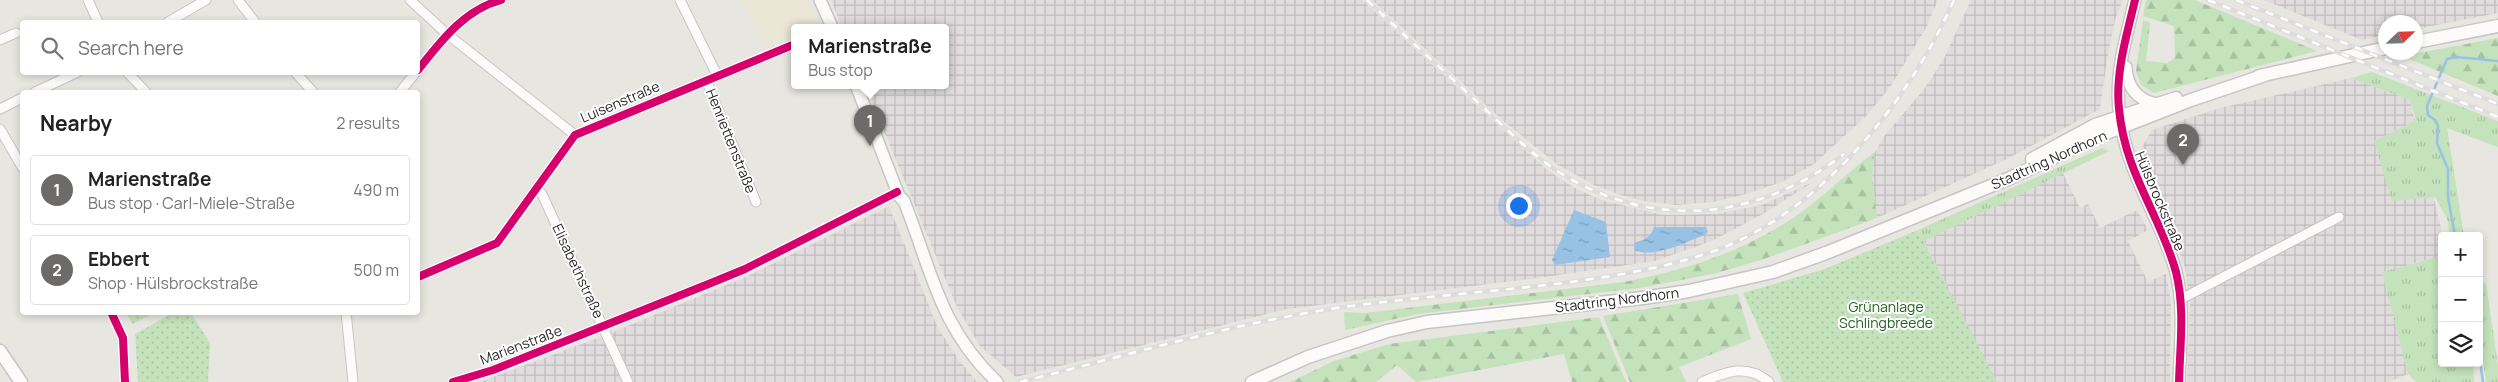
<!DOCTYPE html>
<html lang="en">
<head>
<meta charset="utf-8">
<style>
	:root { --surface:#fff; --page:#f6f6f6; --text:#222; --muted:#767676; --line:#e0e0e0; --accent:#6c6b69 }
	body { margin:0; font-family:Manrope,sans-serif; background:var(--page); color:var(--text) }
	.controls { position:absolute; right:15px; bottom:15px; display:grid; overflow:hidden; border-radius:5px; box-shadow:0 2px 8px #0003 }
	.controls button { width:45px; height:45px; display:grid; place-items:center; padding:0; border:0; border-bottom:1px solid var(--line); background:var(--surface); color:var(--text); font:25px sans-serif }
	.compass { position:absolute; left:2378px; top:15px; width:45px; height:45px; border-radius:50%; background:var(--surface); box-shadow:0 2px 8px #0003; rotate:67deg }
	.you { position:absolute; left:1518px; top:205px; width:18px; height:18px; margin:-12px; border:4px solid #fff; border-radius:50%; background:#1a73e8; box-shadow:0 0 0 8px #1a73e833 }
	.badge { display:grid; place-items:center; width:32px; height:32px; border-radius:50%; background:var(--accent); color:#fff; font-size:16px; font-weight:700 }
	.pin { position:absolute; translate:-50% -41px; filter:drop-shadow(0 1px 2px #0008) }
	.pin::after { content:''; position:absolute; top:26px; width:18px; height:15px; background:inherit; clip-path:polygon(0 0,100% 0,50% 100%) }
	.popup { position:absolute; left:791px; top:24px; width:158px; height:65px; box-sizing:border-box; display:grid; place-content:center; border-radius:5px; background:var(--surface); filter:drop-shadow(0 1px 4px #0005); font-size:16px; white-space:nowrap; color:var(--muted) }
	.popup b { font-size:19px; color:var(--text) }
	.popup::after { content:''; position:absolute; left:50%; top:100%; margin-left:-10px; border:10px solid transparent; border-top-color:var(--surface) }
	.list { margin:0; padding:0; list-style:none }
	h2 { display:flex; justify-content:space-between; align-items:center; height:65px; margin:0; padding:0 20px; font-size:21px }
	h2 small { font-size:16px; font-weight:400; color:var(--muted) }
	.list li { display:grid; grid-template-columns:32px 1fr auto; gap:15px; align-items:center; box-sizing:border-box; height:70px; margin:0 10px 10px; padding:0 10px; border:1px solid var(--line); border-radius:5px }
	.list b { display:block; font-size:19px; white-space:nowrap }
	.list p { margin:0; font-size:16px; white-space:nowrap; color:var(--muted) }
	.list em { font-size:16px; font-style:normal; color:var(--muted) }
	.icon { flex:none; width:28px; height:28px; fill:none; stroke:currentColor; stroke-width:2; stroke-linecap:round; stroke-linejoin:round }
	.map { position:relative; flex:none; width:2498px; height:382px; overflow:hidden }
	.search { position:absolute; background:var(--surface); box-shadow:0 2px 8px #0003; left:20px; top:20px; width:400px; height:55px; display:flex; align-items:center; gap:12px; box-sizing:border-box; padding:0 18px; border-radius:5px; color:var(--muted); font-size:19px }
	.panel { position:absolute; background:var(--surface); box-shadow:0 2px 8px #0003; left:20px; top:90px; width:400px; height:225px; border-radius:5px }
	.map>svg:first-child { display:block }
	.industrial { fill:url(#industrial-grid) }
	.education { fill:#eae7d6 }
	.grass { fill:url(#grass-tufts) }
	.forest { fill:url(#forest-firs) }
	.park { fill:url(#park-dots) }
	.garden { fill:#c4e2bb }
	.water { fill:url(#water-ripples) }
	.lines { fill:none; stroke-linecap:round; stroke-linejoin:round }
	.stream { stroke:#98c2e4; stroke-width:2.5 }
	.minor-casing { stroke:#c6c5c5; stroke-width:11 }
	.tertiary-casing { stroke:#c6c5c5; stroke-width:14 }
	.secondary-casing { stroke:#c6c5c5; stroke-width:15 }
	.minor { stroke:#fcfbfa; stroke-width:9 }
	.tertiary { stroke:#fcfbfa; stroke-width:11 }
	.secondary { stroke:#fcfbfa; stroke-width:12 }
	.rail-casing { stroke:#ddddde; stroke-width:4.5 }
	.rail { stroke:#fff; stroke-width:2.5; stroke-dasharray:8; stroke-linecap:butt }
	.cycleway-casing { stroke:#fff; stroke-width:11 }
	.cycleway { stroke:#d6006c; stroke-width:8 }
	.labels { text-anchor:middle; stroke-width:4; stroke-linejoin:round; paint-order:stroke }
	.street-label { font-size:14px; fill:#292929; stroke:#fff }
	.park-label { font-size:14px; fill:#20611f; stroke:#fff }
</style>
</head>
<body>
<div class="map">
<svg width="2498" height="382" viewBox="0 0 2498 382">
	<defs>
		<pattern id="industrial-grid" width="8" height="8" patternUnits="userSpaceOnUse" patternTransform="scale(1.25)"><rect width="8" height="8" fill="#e0dcde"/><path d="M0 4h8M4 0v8" fill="none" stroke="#c0bdbe"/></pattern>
		<pattern id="grass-tufts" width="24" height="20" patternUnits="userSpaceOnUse" patternTransform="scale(1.25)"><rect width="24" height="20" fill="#c4e2bb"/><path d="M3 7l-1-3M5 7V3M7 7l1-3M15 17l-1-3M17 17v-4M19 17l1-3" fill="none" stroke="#a8c2a1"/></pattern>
		<pattern id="forest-firs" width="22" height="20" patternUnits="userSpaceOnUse" patternTransform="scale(1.25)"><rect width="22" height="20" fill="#c4e2bb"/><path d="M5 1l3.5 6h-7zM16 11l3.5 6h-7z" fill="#a8c2a1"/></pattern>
		<pattern id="park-dots" width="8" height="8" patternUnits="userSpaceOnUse" patternTransform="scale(1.25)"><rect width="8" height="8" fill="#c4e2bb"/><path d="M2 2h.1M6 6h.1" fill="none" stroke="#a8c2a1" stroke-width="1.8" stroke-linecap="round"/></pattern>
		<pattern id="water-ripples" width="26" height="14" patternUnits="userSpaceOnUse" patternTransform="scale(1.25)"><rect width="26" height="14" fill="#98c2e4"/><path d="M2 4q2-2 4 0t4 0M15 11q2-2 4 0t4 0" fill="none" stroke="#7c9eb9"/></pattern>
	</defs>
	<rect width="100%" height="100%" fill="#e8e6e0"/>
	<path class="industrial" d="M831,0H1362L1546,169L1573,187L1601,200L1663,215L1716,214L1762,205L1813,182L1763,214L1712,241L1655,261L1538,278L1287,309L1016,377L980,346L957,307L865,85H945V27H842Z
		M1372,0H1938L1927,26L1891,86L1866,116L1814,164L1784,181L1750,193L1714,202L1676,205L1644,201L1618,194L1594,185L1558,165L1502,120Z
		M1971,0H2123L2115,20L2107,60L2100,109L2009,158L1877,218L1872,177L1875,152L1885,135L1925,88L1944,58Z
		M2264,0H2498V13L2416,29V22H2386L2385,35L2362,40Z
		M2351,78L2410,100L2443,236L2442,256L2382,272L2408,374L2388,382H2187L2190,305L2185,267L2141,149L2152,130L2220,108Z
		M2063,173L2080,208L2088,204L2100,228L2137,210L2148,230L2128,241L2148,282L2166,274L2171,301L2170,382H1997L1981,354L1924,241Z
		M889,206L938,328L959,360L977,382H480L606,335L748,276Z"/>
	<path class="education" d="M741,0H806L818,25L795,27V35L764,47Z"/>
	<path class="grass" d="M2372,72L2498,121V147L2447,128L2464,236H2450L2447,218L2435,197L2392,201L2374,141L2416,120L2410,100L2351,78Z
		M2102,148L2109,151L1924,241L1918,230Z
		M2442,256V363H2473L2474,382H2416L2408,374L2382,272Z
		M2486,283L2498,366V382H2486L2479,333V284Z"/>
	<path class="forest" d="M2146,0H2195L2317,51L2154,93L2141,85L2136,71L2143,20L2150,23L2146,61L2167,63L2175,58L2174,26L2143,16Z
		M2498,38V96L2402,56Z
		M1875,152L1872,177L1877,218L1764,259L1717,273L1640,288L1418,314L1345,330L1344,312L1365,313L1624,282C1691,269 1752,249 1807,208C1831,190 1851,169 1875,152Z
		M1738,294L1751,339L1641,382H1630L1603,316Z
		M1599,317L1626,382H1572L1564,354L1416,382L1397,365L1376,382H1290L1334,361L1389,344Z"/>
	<path class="park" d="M1918,230L1997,382H1783L1743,293L1825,269Z
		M126,313H154L133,324Z
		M173,313H191L210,343L208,382H138L135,334Z"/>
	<path class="garden" d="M1679,367L1686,382H1641Z"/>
	<path class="water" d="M1574,210L1606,222L1610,257L1555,265L1552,260Z
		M1654,227H1706L1708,232L1705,235C1685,242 1655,259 1634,250V243C1644,240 1651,237 1654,227Z"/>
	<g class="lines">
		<path class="stream" d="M2455,236L2448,197V169L2437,143L2438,126L2435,120L2428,115L2427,106L2447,59L2456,57L2498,61
			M2479,355L2483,382"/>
		<g class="minor-casing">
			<path id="minor" d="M88,0L98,22
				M238,0L255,22
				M410,0L447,34L575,135
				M680,0L717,75
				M168,22L206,0
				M0,40L16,33
				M418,70C441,41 464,10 501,0
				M127,72L146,92
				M295,72L313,92
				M706,80L756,202
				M35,92L78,72
				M400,92L416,72
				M0,109L22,98
				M0,129L22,167
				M537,189L542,194L628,382
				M418,277L497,243L575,135L795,44
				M2181,299L2339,217
				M111,312L123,338L125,382
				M346,312L353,382
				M453,382L493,370L711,283L745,269L897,192
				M1702,382C1726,372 1747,363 1769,382"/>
		</g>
		<g class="tertiary-casing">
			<path id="tertiary" d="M820,0L832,27
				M2135,0C2127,34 2115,73 2119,109C2125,174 2160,214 2176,272C2185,308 2180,346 2179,382
				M2126,67C2127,87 2137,100 2157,104
				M856,85L899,196L904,201C932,271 939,327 997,382"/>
		</g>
		<g class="secondary-casing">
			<path id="secondary" d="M2416,42L2498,26
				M2259,76L2386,48
				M2032,159L2095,125L2176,98
				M0,351L21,382
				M1252,382L1308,357L1387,331L1427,322L1643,298L1689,291L1773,272L1826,253L2008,179L2099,136L2191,100L2265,75"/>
		</g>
		<use href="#minor" class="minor"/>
		<use href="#tertiary" class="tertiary"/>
		<use href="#secondary" class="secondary"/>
		<g class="rail-casing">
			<path id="rail" d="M1367,0C1406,37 1445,72 1484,108C1509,131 1533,156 1562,174C1656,231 1758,220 1844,154
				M2208,0L2498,117
				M2236,0L2498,104
				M1020,382C1125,356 1230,324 1337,308C1415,297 1493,292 1571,282C1620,275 1670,267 1717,250C1823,210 1909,101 1954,0"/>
		</g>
		<use href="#rail" class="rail"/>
		<g class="cycleway-casing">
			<path id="cycleway" d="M2135,0C2127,34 2115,73 2119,109C2125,174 2160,214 2176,272C2185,308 2180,346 2179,382
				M418,70C441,41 464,10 501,0
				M418,277L497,243L575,135L795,44
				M111,312L123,338L125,382
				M453,382L493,370L711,283L745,269L897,192"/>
		</g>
		<use href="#cycleway" class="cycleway"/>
	</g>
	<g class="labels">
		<g class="street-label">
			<text transform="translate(620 102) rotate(-23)" y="5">Luisenstraße</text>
			<text transform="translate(731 141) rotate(68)" y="5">Henriettenstraße</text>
			<text transform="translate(2049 160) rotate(-24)" y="5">Stadtring Nordhorn</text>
			<text transform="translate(2160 201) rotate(67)" y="5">Hülsbrockstraße</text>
			<text transform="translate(578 271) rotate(65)" y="5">Elisabethstraße</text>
			<text transform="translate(1617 300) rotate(-7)" y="5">Stadtring Nordhorn</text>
			<text transform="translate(521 345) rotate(-21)" y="5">Marienstraße</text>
		</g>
		<g class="park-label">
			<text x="1886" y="312">Grünanlage<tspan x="1886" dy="16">Schlingbreede</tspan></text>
		</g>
	</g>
</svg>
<div class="controls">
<button>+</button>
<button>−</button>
<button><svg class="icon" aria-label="layers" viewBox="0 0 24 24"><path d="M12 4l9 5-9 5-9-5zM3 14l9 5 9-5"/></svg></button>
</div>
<svg class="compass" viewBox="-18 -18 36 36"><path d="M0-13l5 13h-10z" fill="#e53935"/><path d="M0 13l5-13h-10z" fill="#767676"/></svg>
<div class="you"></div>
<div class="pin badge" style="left:870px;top:146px">1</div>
<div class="popup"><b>Marienstraße</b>Bus stop</div>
<div class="pin badge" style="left:2183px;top:165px">2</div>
<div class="search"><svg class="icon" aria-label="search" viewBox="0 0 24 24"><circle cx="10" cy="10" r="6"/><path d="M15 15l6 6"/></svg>Search here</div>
<section class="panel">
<h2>Nearby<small>2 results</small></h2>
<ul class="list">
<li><span class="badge">1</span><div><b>Marienstraße</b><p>Bus stop · Carl-Miele-Straße</p></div><em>490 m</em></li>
<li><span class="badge">2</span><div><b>Ebbert</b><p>Shop · Hülsbrockstraße</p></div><em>500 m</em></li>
</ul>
</section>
</div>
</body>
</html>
